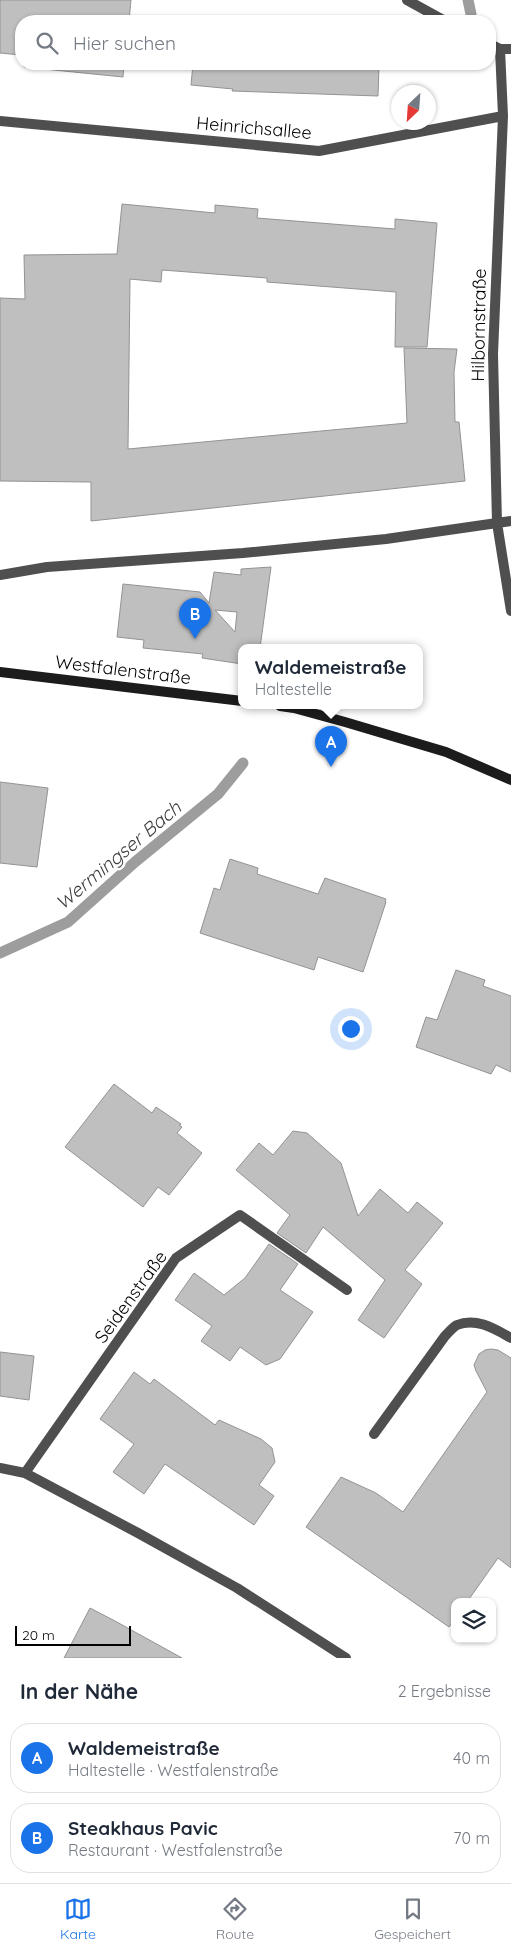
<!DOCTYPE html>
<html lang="de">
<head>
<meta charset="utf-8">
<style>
	:root { --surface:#fff; --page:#f6f6f7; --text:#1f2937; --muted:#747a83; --line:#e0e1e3; --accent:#1a73e8 }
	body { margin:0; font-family:Quicksand,sans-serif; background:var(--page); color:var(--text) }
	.controls { position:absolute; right:15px; bottom:15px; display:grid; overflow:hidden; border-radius:10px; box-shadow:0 1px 4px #0004 }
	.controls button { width:45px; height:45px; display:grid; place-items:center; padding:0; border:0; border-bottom:1px solid var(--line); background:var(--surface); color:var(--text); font:25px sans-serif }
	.compass { position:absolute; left:391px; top:85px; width:45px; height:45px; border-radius:50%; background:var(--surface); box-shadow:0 1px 4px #0004; rotate:205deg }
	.scale { position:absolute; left:15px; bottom:12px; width:116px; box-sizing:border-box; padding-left:5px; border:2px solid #000; border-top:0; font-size:14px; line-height:18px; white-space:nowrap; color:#000; -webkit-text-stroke:4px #fff; paint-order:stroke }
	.you { position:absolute; left:350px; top:1028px; width:18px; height:18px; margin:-12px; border:4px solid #fff; border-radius:50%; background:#1a73e8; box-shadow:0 0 0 8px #1a73e833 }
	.badge { display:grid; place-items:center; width:32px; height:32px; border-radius:50%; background:var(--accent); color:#fff; font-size:16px; font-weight:700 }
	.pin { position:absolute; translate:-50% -41px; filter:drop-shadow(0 1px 2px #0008) }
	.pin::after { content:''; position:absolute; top:26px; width:18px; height:15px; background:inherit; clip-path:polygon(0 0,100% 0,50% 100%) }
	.popup { position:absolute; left:238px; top:644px; width:185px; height:65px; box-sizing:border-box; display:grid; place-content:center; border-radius:10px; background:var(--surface); filter:drop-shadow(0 1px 4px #0005); font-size:16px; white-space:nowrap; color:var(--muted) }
	.popup b { font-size:19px; color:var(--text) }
	.popup::after { content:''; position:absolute; left:50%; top:100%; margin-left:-10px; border:10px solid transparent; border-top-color:var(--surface) }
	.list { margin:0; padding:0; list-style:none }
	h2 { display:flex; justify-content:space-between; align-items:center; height:65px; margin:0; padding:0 20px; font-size:21px }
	h2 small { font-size:16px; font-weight:400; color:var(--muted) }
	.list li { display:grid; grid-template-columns:32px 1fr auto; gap:15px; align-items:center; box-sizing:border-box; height:70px; margin:0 10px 10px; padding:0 10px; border:1px solid var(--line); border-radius:20px }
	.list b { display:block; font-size:19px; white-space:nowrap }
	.list p { margin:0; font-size:16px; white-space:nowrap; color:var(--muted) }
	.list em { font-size:16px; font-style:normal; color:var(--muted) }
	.icon { flex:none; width:28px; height:28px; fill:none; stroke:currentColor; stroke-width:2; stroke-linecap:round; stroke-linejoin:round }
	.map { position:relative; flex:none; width:511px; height:1658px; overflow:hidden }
	.search { position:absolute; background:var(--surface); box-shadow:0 1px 4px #0004; left:15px; right:15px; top:15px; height:55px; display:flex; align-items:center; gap:12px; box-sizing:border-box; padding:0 18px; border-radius:20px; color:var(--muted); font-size:19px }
	.sheet { height:225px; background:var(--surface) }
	nav { display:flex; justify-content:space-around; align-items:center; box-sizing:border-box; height:70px; border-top:1px solid var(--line); background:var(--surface); font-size:14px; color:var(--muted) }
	nav a { display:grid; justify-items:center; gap:2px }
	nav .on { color:var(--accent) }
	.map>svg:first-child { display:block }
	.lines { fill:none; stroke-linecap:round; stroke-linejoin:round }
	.stream { stroke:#9d9d9d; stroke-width:11 }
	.building { fill:#bfbfbf; stroke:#939393; fill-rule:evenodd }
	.lane { stroke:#4f4f4f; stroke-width:10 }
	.street { stroke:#4f4f4f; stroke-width:10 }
	.secondary { stroke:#1c1c1c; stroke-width:10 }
	.labels { text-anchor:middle; stroke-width:5; stroke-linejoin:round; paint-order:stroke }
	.street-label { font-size:18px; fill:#000; stroke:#fff }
	.water-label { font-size:19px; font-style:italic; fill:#3e3e3e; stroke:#fff }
</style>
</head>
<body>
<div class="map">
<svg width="511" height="1658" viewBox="0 0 511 1658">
	<rect width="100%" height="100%" fill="#fff"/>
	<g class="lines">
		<path class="stream" d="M468,0L471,14
			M0,953L68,922L135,862L218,794L243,763"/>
	</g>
	<path class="building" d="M0,0H131L129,21H21V55L0,53Z
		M24,64H124L123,77L24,67Z
		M193,64H360V65L379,66L378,96L232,91L233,89L191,85Z
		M122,204L215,213V205L258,209L257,218L395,229V219L437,223L427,347H395L396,292L267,282V278L162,270L161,282L130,279L128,449L407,423L404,348L457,349L454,372L455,422H459L465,481L91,521V482L0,481V298L25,299L24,255L117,254Z
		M271,567L260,648H242V664L202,658L203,654L143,648L144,640L117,637L123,584L200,592L209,603L214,572L241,575V569ZM215,610L237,612L235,632Z
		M0,782L48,788L37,867L0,863Z
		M230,859L258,868L257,874L318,894L325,878L386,899L385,902H386L363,972L318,957L314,970L200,933L214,888L220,890Z
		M456,970L485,980L483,986L511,996V1072L496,1065L491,1074L416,1047L426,1017L437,1020Z
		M114,1084L152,1113L156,1107L181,1124L179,1125L182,1127L177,1133L202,1153L169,1195L158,1187L143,1207L65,1147Z
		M293,1131L307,1133L341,1163L358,1216L380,1189L408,1213L417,1202L443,1223L405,1270L422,1284L384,1338L358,1320L385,1280L323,1227L306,1253L277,1233L290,1215L236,1170L259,1143L273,1155Z
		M269,1244L298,1264L280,1290L313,1312L280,1359L266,1365L240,1347L230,1361L201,1341L212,1326L175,1300L194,1273L224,1295L245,1278Z
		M491,1349L498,1350L511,1358V1568L498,1558L467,1602H455V1619L449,1627L306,1527L341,1477L376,1493L403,1512L487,1392L476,1371L474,1365L479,1354L485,1350Z
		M0,1352L34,1356L29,1400L0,1396Z
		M134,1372L150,1384L154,1379L215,1425L219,1420L261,1439L272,1448L275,1462L259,1485L274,1496L254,1525L165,1464L144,1494L113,1472L134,1444L100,1419Z
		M90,1608L115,1621L182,1658H64Z"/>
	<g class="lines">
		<path class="lane" d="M374,1434L445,1336C449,1332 453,1327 457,1325C476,1317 495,1329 511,1338"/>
		<path class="street" d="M407,0L445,21
			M490,44L500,49H511
			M500,49L503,116L493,354L497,523L511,611
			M0,121L319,151L503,116
			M0,575L47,567L243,553L386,539L511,521
			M0,1468L25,1473L138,1533L237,1588L346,1658
			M25,1473L176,1258L240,1215L347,1290"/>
		<path class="secondary" d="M0,672L242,701
			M280,706L294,708L345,722L446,752L511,780"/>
	</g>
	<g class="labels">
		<g class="street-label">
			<text transform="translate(254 128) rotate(5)" y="6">Heinrichsallee</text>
			<text transform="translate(479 325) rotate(-89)" y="6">Hilbornstraße</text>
			<text transform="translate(123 670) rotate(7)" y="6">Westfalenstraße</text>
			<text transform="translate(131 1297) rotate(-54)" y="6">Seidenstraße</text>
		</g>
		<g class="water-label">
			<text transform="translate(118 855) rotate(-40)" y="7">Wermingser Bach</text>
		</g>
	</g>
</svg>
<div class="controls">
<button><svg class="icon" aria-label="layers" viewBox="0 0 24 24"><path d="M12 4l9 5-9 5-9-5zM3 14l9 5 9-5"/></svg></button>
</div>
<svg class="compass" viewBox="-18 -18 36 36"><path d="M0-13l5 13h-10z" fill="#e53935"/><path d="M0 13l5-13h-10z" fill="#747a83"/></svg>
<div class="scale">20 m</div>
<div class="you"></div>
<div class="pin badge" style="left:331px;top:767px">A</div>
<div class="popup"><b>Waldemeistraße</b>Haltestelle</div>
<div class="pin badge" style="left:195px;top:639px">B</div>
<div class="search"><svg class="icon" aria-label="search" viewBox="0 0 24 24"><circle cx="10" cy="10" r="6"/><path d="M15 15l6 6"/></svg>Hier suchen</div>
</div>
<section class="sheet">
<h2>In der Nähe<small>2 Ergebnisse</small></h2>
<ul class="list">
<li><span class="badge">A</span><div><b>Waldemeistraße</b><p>Haltestelle · Westfalenstraße</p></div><em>40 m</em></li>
<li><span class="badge">B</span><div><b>Steakhaus Pavic</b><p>Restaurant · Westfalenstraße</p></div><em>70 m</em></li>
</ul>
</section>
<nav>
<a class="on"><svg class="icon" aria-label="map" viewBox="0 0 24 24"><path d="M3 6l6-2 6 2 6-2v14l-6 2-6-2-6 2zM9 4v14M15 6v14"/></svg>Karte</a>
<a><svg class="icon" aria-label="directions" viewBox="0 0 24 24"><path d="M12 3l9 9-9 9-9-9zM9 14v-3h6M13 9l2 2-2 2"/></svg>Route</a>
<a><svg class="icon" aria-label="saved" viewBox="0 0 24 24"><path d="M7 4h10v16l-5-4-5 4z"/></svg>Gespeichert</a>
</nav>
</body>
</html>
